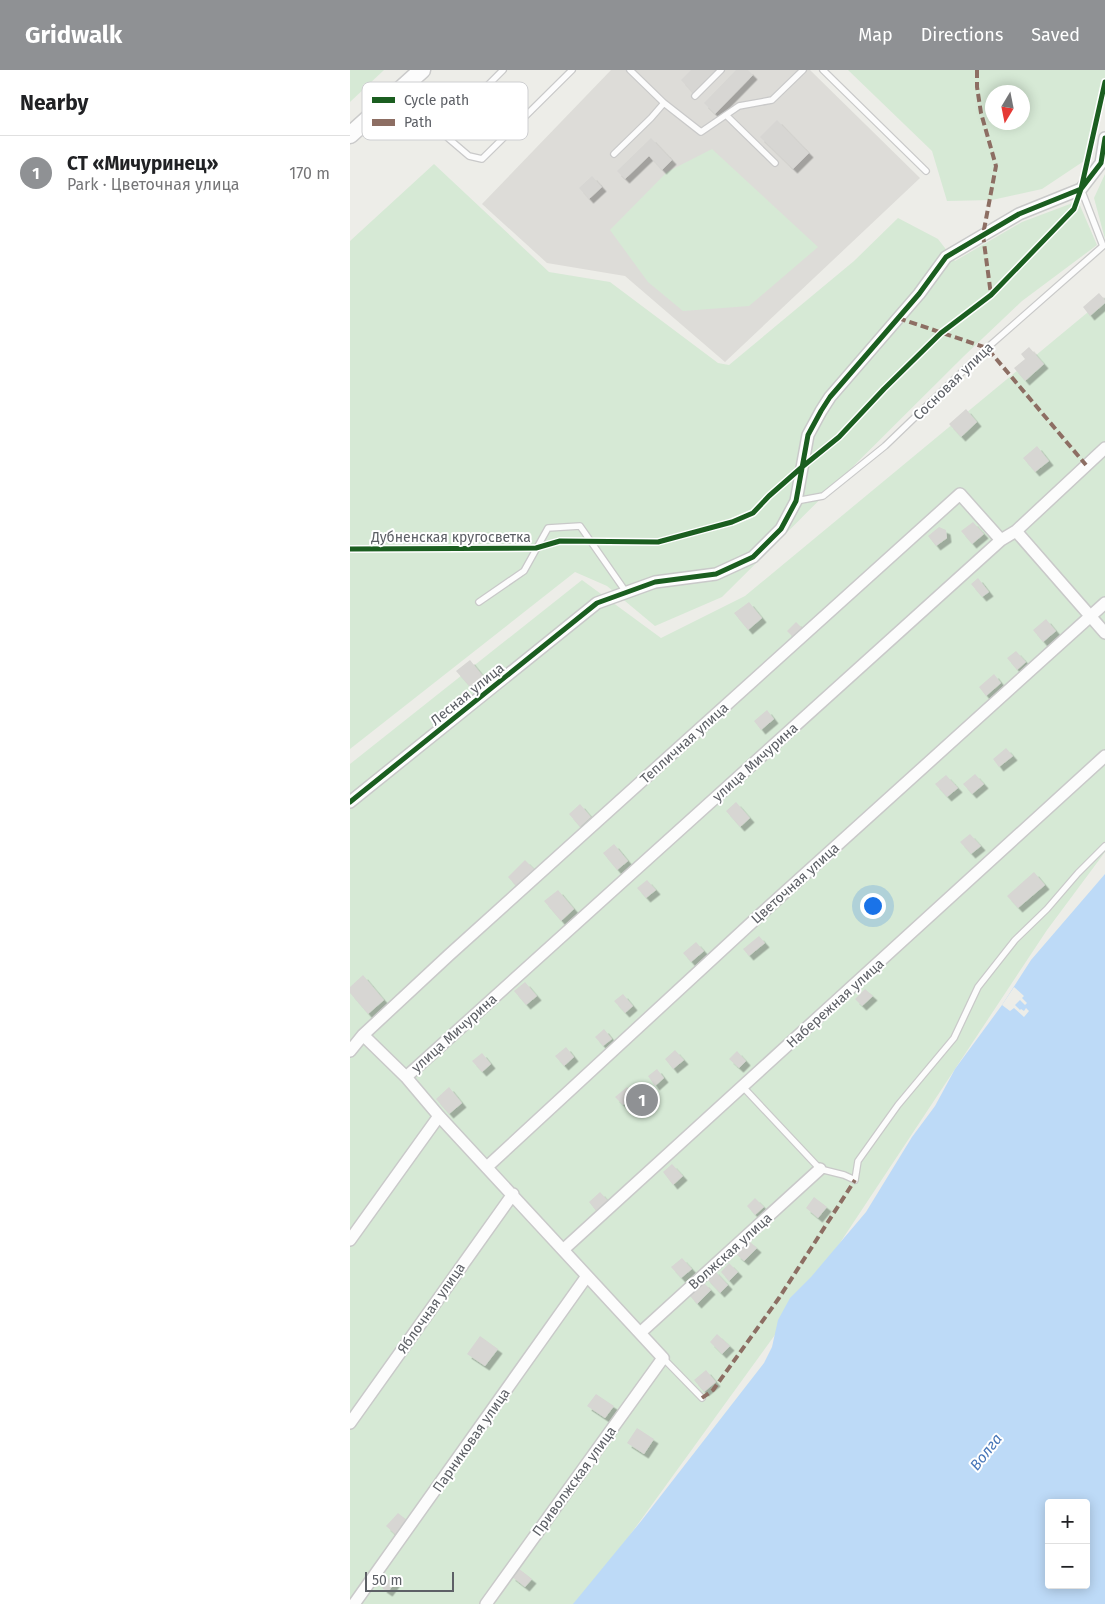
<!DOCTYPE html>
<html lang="en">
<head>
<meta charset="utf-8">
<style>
	:root { --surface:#fff; --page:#f6f6f6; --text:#202124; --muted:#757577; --line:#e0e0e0; --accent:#8f9194 }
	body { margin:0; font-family:"Fira Sans",sans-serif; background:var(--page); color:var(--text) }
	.controls { position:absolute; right:15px; bottom:15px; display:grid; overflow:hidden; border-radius:5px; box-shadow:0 2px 12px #0003 }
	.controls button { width:45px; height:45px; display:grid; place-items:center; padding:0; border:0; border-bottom:1px solid var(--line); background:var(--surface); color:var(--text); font:25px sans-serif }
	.compass { position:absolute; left:635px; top:15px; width:45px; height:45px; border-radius:50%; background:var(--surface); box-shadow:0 2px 12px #0003; rotate:190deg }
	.scale { position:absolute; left:15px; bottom:12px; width:89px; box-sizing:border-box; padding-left:5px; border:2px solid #5d6066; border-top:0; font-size:14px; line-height:18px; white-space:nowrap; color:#5d6066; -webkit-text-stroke:4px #fff; paint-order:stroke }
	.you { position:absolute; left:522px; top:835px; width:18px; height:18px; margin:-12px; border:4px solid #fff; border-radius:50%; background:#1a73e8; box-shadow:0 0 0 8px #1a73e833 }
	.badge { display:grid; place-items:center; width:32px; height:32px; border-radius:50%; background:var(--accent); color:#fff; font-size:16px; font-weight:700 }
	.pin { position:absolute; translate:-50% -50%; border:2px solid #fff; box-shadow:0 1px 5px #0006 }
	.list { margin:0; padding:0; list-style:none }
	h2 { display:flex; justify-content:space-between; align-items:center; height:65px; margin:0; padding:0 20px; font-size:21px }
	h2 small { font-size:16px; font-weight:400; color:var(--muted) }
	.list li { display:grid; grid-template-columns:32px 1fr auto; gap:15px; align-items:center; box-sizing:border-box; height:75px; padding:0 20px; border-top:1px solid var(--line) }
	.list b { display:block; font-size:19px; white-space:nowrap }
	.list p { margin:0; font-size:16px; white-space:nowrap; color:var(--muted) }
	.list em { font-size:16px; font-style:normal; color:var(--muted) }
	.map { position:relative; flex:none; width:755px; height:1534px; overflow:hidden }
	header { display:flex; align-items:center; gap:30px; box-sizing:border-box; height:70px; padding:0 25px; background:var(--accent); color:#fff }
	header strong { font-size:24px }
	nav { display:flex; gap:28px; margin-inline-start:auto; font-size:18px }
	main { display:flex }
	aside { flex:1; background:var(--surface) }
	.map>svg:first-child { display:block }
	.industrial { fill:#dddcd8 }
	.green { fill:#d6e9d5; fill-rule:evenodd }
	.water { fill:#bddaf7; fill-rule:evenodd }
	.pier { fill:#edede8 }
	.building { fill:#d7d6d3; filter:url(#shadow) }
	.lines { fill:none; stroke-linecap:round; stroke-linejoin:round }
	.lane-casing { stroke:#c9c9c9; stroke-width:8 }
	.street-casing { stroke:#c9c9c9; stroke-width:14 }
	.secondary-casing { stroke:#cacaca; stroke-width:19 }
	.lane { stroke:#fcfcfc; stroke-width:5.5 }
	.street { stroke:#fcfcfc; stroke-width:11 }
	.secondary { stroke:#fcfcfc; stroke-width:16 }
	.quiet { stroke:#8d6e63; stroke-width:4; stroke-dasharray:8 4; stroke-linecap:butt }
	.cycleway-casing { stroke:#fff; stroke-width:8 }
	.cycleway { stroke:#1b5e20; stroke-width:5 }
	.labels { text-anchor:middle; stroke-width:4; stroke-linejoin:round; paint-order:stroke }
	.street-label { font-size:14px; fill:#5d6066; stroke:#fff }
	.water-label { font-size:15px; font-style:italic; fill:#4776b8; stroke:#fff }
	.key { fill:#fff; stroke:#cecfd1; stroke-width:1 }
	.key-label { font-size:14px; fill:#5d6066 }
</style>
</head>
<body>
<header>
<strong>Gridwalk</strong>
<nav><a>Map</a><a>Directions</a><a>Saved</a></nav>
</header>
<main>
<aside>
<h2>Nearby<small></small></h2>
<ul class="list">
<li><span class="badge">1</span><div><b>СТ «Мичуринец»</b><p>Park · Цветочная улица</p></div><em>170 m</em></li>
</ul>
</aside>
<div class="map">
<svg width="755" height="1534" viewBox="0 0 755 1534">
	<defs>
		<filter id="shadow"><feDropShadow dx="4.5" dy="4.5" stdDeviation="0" flood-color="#0004"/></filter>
	</defs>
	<rect width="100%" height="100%" fill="#edede8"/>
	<path class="industrial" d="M261,0H460L570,108L375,292L275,206L197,193L132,134Z"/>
	<path class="green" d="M0,0H34L0,32Z
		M498,0H755V12L740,87L692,119L642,130L597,131L582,81ZM642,22H672V52H642Z
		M362,79L468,177L399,236L333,241L298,212L260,160L317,102Z
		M84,94L199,202L260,212L368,293L379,295L504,191L548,148L588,169L605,191L672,152L728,131L747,175L672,231L614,286L372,527L305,556L257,516L225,502L0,679V171Z
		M755,104V169L744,128Z
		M755,228V782L697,860L472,1200L230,1534H0V694L232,510L311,568L395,526Z"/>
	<path class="water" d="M755,804V1534H223L292,1450L414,1293L422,1277L428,1250L440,1228L461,1207L516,1142L562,1067L585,1036L605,999L652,935L681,890ZM699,1433H736V1515H699Z"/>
	<path class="pier" d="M664,917L674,926L672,928L677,933L675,935L670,930L665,935L670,940L671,939L674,941L676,938L679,941L674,947L664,938L660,941L652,935Z"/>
	<path class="building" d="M341,0H366L343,23L331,10Z
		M386,0H398L403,5L365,44L354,33Z
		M427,50L459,83L443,99L410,67Z
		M301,68L322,90L312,100L299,86L275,109L267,101Z
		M242,106L252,117L239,129L229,118Z
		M749,223L755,230V233L740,246L733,237Z
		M679,277L694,294L675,311L664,298L675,289L671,284Z
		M616,339L627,352L611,367L599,354Z
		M687,376L699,391L685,402L673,388Z
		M623,452L634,464L622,474L611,461Z
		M589,457L596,460L597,468L586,476L578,466Z
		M628,508L639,522L632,527L621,514Z
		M399,532L412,548L398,560L384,543Z
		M696,549L706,561L693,572L683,560Z
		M446,552L454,560L445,569L437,561Z
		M666,581L676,592L667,600L657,588Z
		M120,590L133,606L120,617L106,601Z
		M644,604L651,613L636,626L629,617Z
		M417,640L424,649L411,660L404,651Z
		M656,678L663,686L649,697L643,689Z
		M625,704L634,714L622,724L613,714Z
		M596,705L608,718L597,727L585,714Z
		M386,732L400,748L390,757L376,741Z
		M230,734L241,747L230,757L219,744Z
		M620,764L631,776L621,784L610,772Z
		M264,774L278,791L267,800L253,783Z
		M175,790L185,800L167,817L158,807Z
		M684,802L695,815L668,838L657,826Z
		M297,810L306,820L296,828L287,818Z
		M208,820L224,839L211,851L194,831Z
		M409,866L415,873L399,886L393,879Z
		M346,872L354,881L341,892L333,883Z
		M13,905L34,930L18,944L0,923V917Z
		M175,912L187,926L176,935L164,921Z
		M515,919L523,926L512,936L505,929Z
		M273,924L283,936L275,943L264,931Z
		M254,959L262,969L253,976L245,967Z
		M216,977L224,987L214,996L205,986Z
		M325,980L334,990L323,999L315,989Z
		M387,981L396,991L389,998L379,989Z
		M132,983L141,994L132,1002L122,991Z
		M307,999L314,1008L305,1016L298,1006Z
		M99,1017L112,1033L99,1044L86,1029Z
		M277,1017L284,1026L273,1035L265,1027Z
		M322,1094L333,1106L323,1115L313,1102Z
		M250,1122L259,1132L247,1142L239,1132Z
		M464,1127L477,1137L468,1148L456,1138Z
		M405,1128L414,1137L405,1145L397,1136Z
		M399,1171L407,1178L394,1191L386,1184Z
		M332,1188L342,1199L331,1208L321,1197Z
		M379,1193L388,1202L379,1211L371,1202Z
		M364,1200L378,1215L370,1223L356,1208Z
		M354,1213L361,1220L347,1234L340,1226Z
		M367,1264L380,1276L372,1284L360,1272Z
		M130,1266L148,1279L135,1296L117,1284Z
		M356,1300L366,1312L354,1322L344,1310Z
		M246,1324L264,1336L255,1348L237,1336Z
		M287,1358L304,1369L294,1384L277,1373Z
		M48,1443L58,1451L46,1465L36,1456Z
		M168,1498L182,1509L175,1517L161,1506Z
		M41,1506L47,1510L38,1522L32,1518Z"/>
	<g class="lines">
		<g class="lane-casing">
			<path id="lane" d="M473,0L576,101
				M49,22L91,62L153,0
				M345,26L371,0
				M314,33L351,62L389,36L422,30L453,0
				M376,45L425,93
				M91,62L119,86L132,89L222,0
				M264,84L301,48L314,33L280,0
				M446,431L473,426L535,376L637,278L753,176L731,119
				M129,532L174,501L198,458L230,456L276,522
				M393,1017L470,1099L494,1105L505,1110L508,1091L548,1035L604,968L628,917L665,870L697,839L728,803L755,776
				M313,1288L352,1328"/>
		</g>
		<g class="street-casing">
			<path id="street" d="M666,461L755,563
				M0,732L247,533L305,512L366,504L403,487L431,459L446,431L458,365L471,341L480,327L569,224L596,187L669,144L731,119L751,93L755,68
				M13,965L56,1007L89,1046L313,1288L136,1534
				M0,981L13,965L99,885L610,424L651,470
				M56,1007L651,470L666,461L755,378
				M138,1096L412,843L755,533
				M0,1170L89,1046
				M214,1179L755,686
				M290,1263L470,1099
				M0,1353L163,1124
				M4,1534L237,1206"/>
		</g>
		<g class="secondary-casing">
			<path id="secondary" d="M0,65L72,0"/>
		</g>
		<use href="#lane" class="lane"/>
		<use href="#street" class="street"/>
		<use href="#secondary" class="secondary"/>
		<path class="quiet" d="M627,0V17L631,43L646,96L633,165L641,225
			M548,248L637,278L736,395
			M352,1328L363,1320L429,1228L505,1110"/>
		<g class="cycleway-casing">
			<path id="cycleway" d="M0,479L186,478L210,471L308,472L382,452L403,443L419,426L452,397L489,367L534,319L591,263L641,225L724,139L731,119L755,12
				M0,732L247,533L305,512L366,504L403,487L431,459L446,431L458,365L471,341L480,327L569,224L596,187L669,144L731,119L751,93L755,68"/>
		</g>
		<use href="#cycleway" class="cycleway"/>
	</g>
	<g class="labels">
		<g class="street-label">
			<text transform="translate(603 311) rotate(-44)" y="5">Сосновая улица</text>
			<text x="101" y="472">Дубненская кругосветка</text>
			<text transform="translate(117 624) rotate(-39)" y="5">Лесная улица</text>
			<text transform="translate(334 673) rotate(-42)" y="5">Тепличная улица</text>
			<text transform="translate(405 692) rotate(-42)" y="5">улица Мичурина</text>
			<text transform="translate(445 813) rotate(-42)" y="5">Цветочная улица</text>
			<text transform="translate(485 933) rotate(-42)" y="5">Набережная улица</text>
			<text transform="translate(104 963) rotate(-42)" y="5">улица Мичурина</text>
			<text transform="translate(380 1181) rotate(-42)" y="5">Волжская улица</text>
			<text transform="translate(81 1238) rotate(-55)" y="5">Яблочная улица</text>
			<text transform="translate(121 1370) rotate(-55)" y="5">Парниковая улица</text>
			<text transform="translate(224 1411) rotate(-54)" y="5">Приволжская улица</text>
		</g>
		<g class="water-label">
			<text transform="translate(636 1382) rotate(-52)" y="5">Волга</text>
		</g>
	</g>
	<rect x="12" y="12" width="166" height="58" rx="8" class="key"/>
	<rect x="22" y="27" width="23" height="6" fill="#1b5e20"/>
	<rect x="22" y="49" width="23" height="7" fill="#8d6e63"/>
	<g class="key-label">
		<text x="54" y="35">Cycle path</text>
		<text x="54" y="57">Path</text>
	</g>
</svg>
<div class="controls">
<button>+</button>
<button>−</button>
</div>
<svg class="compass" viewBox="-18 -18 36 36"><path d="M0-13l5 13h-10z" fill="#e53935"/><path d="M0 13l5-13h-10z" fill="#757577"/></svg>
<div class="scale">50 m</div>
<div class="you"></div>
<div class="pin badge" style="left:292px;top:1030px">1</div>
</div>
</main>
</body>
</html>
